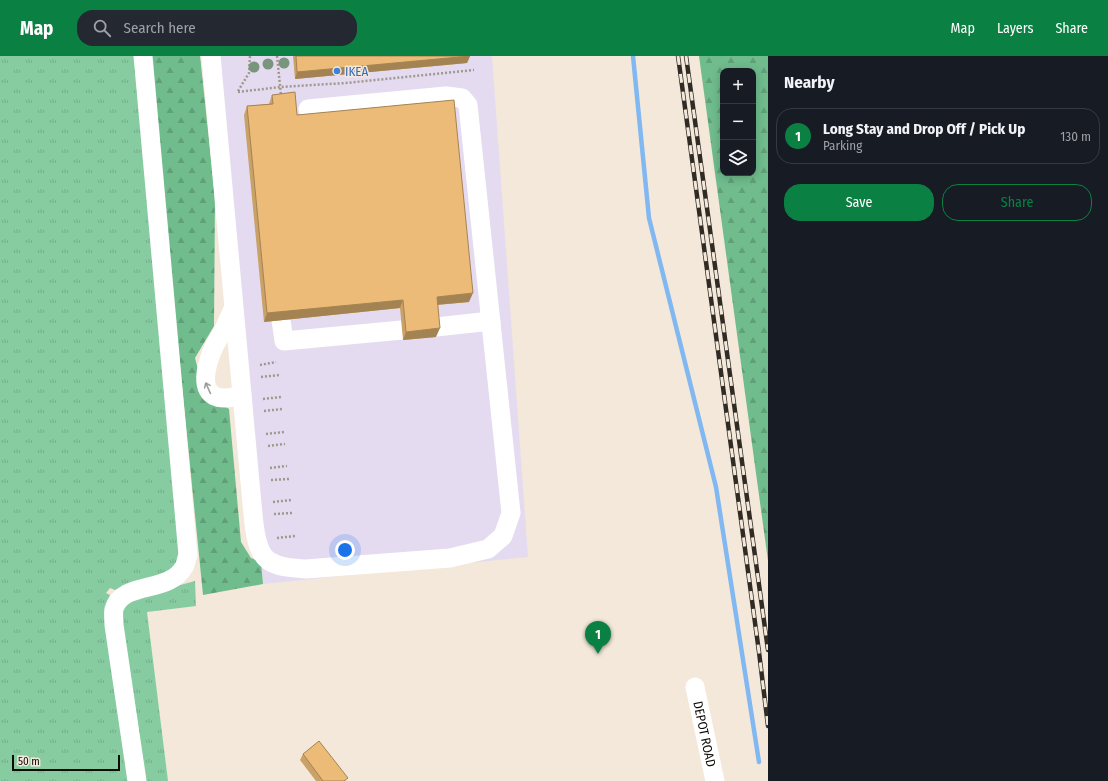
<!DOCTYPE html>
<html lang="en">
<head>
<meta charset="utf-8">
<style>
	:root { --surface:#171b24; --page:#242831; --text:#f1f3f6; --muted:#9ea1a6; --line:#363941; --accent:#0b8043 }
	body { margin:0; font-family:"Fira Sans Condensed",sans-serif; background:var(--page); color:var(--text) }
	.controls { position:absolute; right:12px; top:12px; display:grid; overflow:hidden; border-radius:8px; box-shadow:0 2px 10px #0003 }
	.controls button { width:36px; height:36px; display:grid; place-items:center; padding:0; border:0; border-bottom:1px solid var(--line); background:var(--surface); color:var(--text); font:20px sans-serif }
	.scale { position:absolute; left:12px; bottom:10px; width:108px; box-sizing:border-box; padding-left:4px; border:2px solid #0f0b07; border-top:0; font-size:11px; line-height:14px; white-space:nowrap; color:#0f0b07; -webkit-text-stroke:3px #f3e8d9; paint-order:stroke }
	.you { position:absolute; left:345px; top:494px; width:14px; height:14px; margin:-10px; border:3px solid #fff; border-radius:50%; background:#1a73e8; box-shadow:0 0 0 6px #1a73e833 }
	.badge { display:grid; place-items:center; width:26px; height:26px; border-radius:50%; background:var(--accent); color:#fff; font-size:13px; font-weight:700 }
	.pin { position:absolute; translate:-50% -33px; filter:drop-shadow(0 1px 2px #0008) }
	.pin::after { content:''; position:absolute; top:21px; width:14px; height:12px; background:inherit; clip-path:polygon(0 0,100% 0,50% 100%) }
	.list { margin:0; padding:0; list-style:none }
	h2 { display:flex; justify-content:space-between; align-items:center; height:52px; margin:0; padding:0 16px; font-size:17px }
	h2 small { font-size:13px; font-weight:400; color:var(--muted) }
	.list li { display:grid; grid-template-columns:26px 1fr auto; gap:12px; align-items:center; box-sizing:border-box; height:56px; margin:0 8px 8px; padding:0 8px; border:1px solid var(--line); border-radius:16px }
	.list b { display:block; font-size:15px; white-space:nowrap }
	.list p { margin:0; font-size:13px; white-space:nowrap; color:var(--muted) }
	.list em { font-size:13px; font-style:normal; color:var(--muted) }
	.actions { display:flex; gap:8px; padding:12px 16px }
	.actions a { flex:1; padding:9px 0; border:1px solid var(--accent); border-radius:16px; text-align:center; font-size:14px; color:var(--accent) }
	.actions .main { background:var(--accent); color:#fff }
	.icon { flex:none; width:22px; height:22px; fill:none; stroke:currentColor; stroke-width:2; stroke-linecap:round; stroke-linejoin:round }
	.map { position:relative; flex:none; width:768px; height:725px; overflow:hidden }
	header { display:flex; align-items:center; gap:24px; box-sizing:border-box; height:56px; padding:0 20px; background:var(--accent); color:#fff }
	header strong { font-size:19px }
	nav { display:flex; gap:22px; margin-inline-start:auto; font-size:14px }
	.search { width:280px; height:36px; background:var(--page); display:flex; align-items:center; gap:10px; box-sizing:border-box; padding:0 14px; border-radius:16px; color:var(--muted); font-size:15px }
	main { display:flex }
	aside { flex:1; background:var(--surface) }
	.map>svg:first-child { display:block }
	.commercial { fill:#e5dbf0 }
	.grass { fill:url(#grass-tufts) }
	.forest { fill:url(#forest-firs); fill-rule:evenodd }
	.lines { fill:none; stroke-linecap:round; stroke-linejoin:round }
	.stream { stroke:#81b8f2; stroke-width:4.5 }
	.path { stroke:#a0988d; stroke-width:2.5; stroke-dasharray:2 2; stroke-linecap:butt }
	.minor { stroke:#fff; stroke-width:19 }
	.rail-casing { stroke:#302b25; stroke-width:4.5 }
	.rail { stroke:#f3e8d9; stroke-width:3; stroke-dasharray:9; stroke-linecap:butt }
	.tree { fill:#7a957d }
	.wall { fill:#caa166 }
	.shaded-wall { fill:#a48353 }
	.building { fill:#ebbb77; stroke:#a48353 }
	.oneway { stroke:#9f9d9c }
	.shop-dot { fill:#3f7fe0; stroke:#f3e8d9; stroke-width:1.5 }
	.labels { text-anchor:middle; stroke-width:3; stroke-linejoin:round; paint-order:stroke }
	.shop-label { font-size:13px; fill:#366cbe; stroke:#f3e8d9; text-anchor:start }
	.street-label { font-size:13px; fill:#0f0b07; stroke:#f3e8d9 }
</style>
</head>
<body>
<header>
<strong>Map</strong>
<div class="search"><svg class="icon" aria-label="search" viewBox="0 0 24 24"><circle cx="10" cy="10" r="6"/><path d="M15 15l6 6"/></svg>Search here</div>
<nav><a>Map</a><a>Layers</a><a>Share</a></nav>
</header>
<main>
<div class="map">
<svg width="768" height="725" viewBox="0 0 768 725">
	<defs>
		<pattern id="grass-tufts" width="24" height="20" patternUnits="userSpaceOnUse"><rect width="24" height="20" fill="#87cca1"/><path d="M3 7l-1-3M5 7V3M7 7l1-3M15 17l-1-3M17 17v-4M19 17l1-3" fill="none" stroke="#73ae89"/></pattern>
		<pattern id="forest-firs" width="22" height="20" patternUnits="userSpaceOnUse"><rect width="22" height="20" fill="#70bc8d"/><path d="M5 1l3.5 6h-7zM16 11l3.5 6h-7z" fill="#60a078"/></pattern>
	</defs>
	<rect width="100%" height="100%" fill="#f3e8d9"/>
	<path class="commercial" d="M219,0H492L528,501L263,528Z"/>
	<path class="grass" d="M0,0H138L180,513L115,534L110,532L106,537L110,539L107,546L134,725H0Z
		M195,525L196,550L147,556L168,725H141L119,570L125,544Z"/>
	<path class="forest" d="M149,0H200L215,140L214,270L195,302L204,337L229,353L241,486L251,502L261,506L263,528L203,539Z
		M699,0H768V505ZM723,15H753V117H723Z"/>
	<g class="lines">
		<path class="stream" d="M633,0L649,162L716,431L759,706"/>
		<path class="path" d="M277,0L281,39
			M238,35L249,17L250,0
			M238,36L280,31L346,27L474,14
			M260,309L276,306
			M261,321L279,319
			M263,343L281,341
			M264,355L282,353
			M266,378L284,376
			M268,390L285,388
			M270,412L287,410
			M271,424L289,423
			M273,446L291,444
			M274,458L292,457
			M277,482L295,480"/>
		<g class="minor">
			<path d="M211,0L252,448C254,464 254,495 269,505C280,512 294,512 306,513L450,502L488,493L503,480L511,457L468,49L462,42L446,40L308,53"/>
			<path d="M233,253C230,260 227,266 224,273C220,281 214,289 211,298C200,328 204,350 242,339"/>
			<path d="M281,264L284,285L402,274"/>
			<path d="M436,271L491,265"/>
			<path id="s1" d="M695,631L715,725"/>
			<path d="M137,725L114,569C114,564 113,558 114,553C123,524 169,538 184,511C186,508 186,503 188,499L143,0"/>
		</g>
		<g class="rail-casing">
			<path id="rail" d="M678,0L759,596L768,670
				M686,0L768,594"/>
		</g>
		<use href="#rail" class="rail"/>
	</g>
	<g class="tree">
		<circle cx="284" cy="7" r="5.5"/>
		<circle cx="268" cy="8" r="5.5"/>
		<circle cx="254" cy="11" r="5.5"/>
	</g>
	<path class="wall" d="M293,0H470L467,7L295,23Z
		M272,39L297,59L469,246L437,249L436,281L403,284L400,252L264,266L244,59L247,50L269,48Z
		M303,698L346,725H316L300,704Z"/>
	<path class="shaded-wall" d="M470,0L467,7L295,23L297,16Z
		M473,237L469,246L434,249L437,241Z
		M403,244L400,252L264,266L267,257Z
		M440,272L436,281L403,284L406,276Z"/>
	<path class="building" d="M296,0H470L297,16Z
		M295,36L297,59L454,44L473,237L437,241L440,272L406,276L403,244L267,257L247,50L273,48L272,39Z
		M319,685L348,722L344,725H323L303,698Z"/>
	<defs><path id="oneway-shaft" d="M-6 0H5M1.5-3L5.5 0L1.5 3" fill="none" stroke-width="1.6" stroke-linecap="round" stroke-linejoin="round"/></defs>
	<use class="oneway" href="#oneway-shaft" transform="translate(208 332) rotate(-114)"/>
	<circle class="shop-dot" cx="337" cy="15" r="4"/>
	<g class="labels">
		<g class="shop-label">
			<text x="345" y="20">IKEA</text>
		</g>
		<g class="street-label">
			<text dy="5" stroke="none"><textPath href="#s1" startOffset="48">DEPOT ROAD</textPath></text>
		</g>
	</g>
</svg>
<div class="controls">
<button>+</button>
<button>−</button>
<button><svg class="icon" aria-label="layers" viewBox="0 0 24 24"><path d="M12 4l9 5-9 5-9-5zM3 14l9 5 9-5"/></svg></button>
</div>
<div class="scale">50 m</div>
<div class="you"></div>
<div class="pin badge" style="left:598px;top:598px">1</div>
</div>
<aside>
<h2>Nearby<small></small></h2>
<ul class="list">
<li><span class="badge">1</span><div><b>Long Stay and Drop Off / Pick Up</b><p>Parking</p></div><em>130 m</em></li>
</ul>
<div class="actions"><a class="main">Save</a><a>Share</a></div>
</aside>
</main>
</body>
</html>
